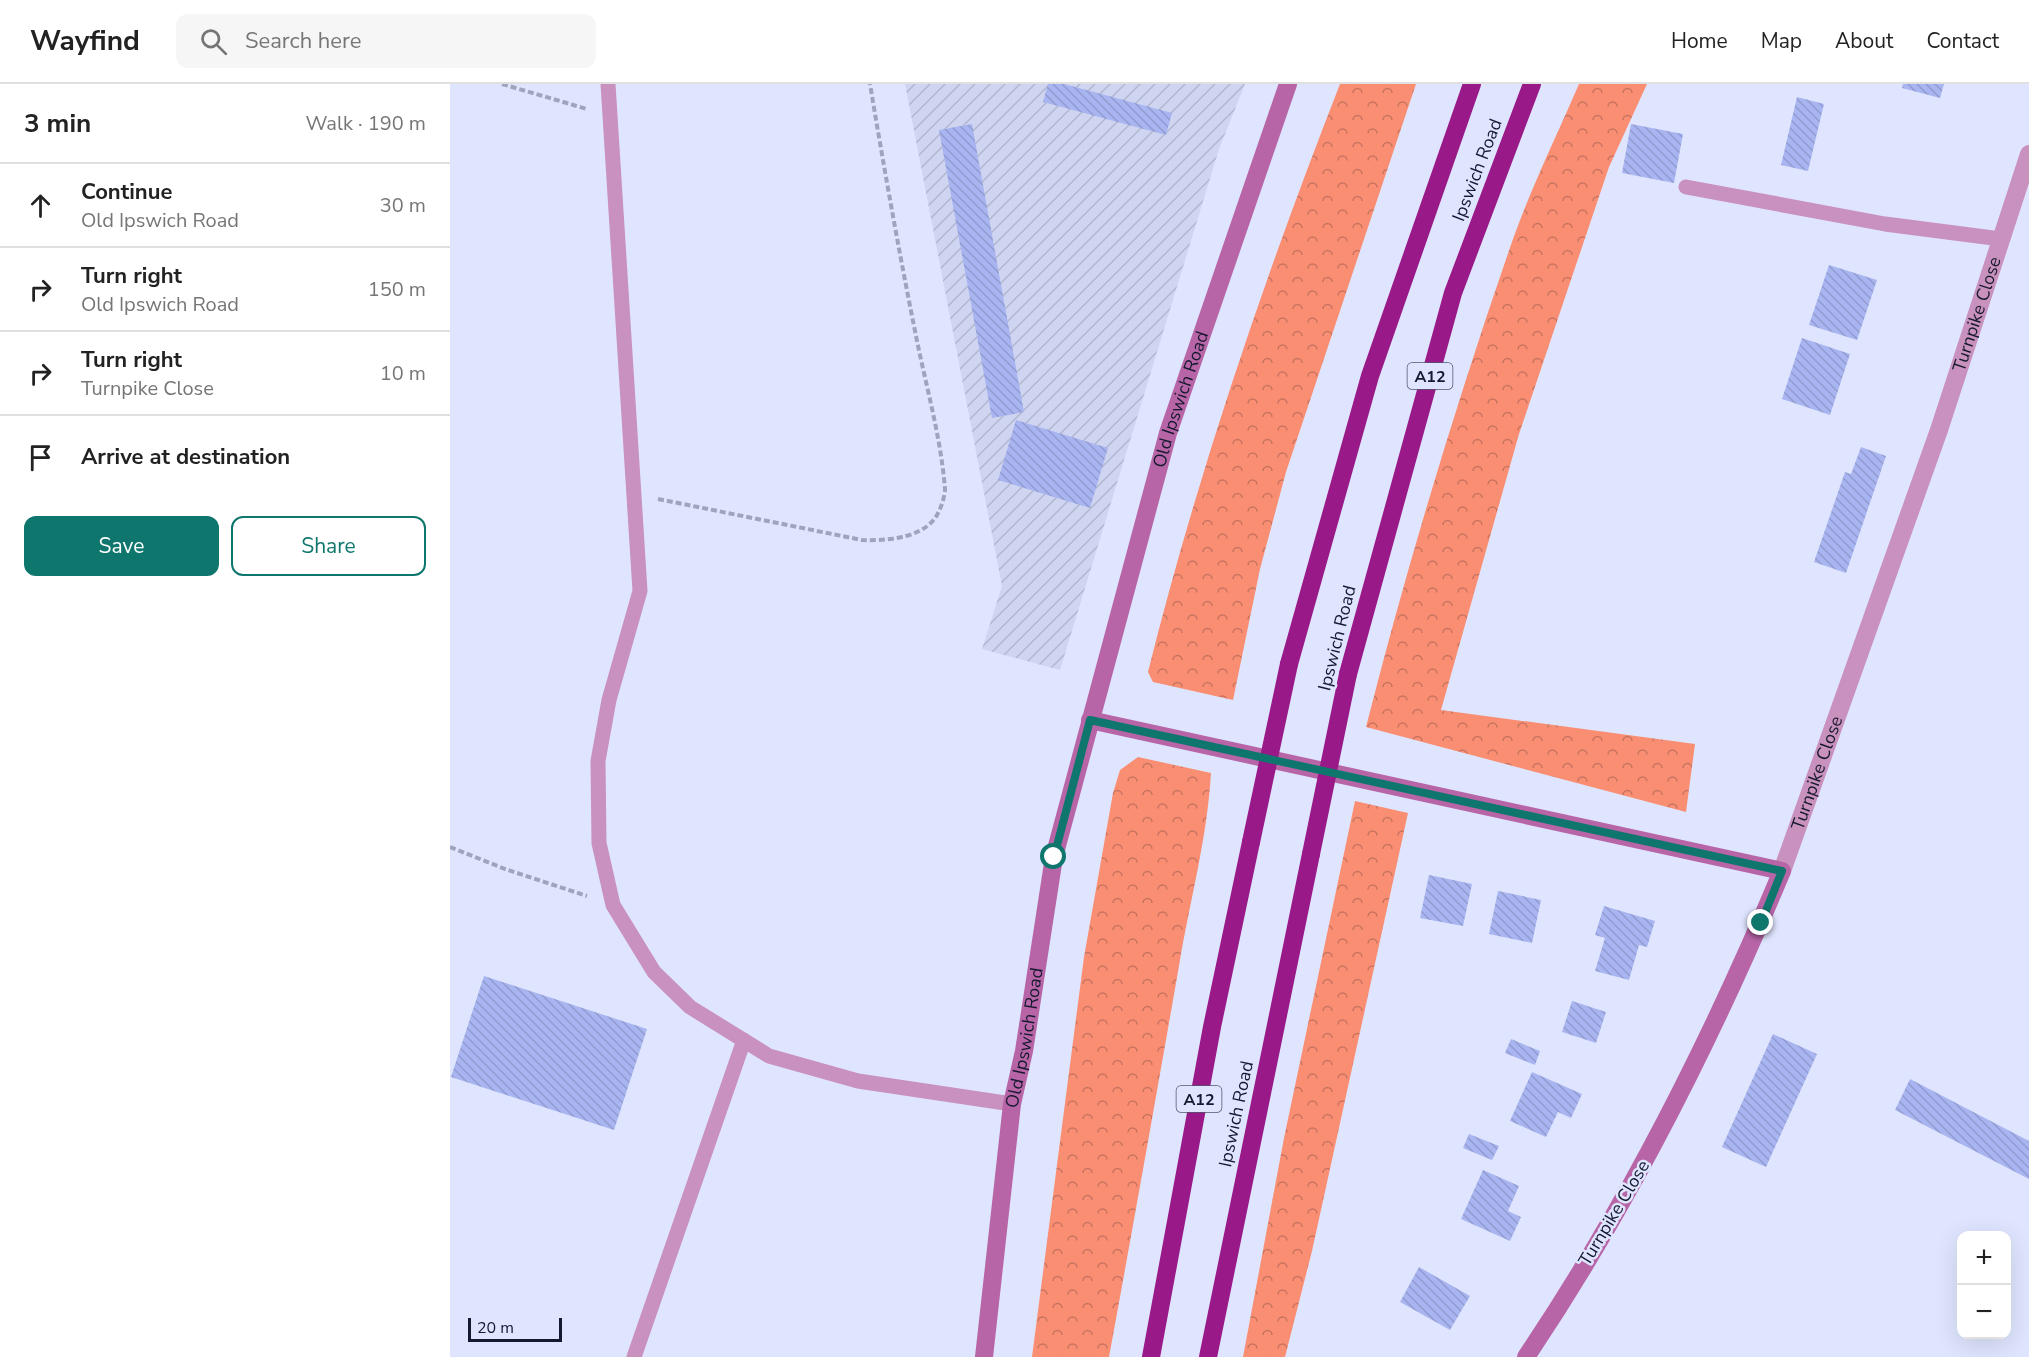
<!DOCTYPE html>
<html lang="en">
<head>
<meta charset="utf-8">
<style>
	:root { --surface:#fff; --page:#f6f6f6; --text:#222; --muted:#767676; --line:#e0e0e0; --accent:#0f766e }
	body { margin:0; font-family:"Nunito Sans",sans-serif; background:var(--page); color:var(--text) }
	.controls { position:absolute; right:18px; bottom:18px; display:grid; overflow:hidden; border-radius:12px; box-shadow:0 6px 24px #0002 }
	.controls button { width:54px; height:54px; display:grid; place-items:center; padding:0; border:0; border-bottom:2px solid var(--line); background:var(--surface); color:var(--text); font:30px sans-serif }
	.scale { position:absolute; left:18px; bottom:15px; width:94px; box-sizing:border-box; padding-left:6px; border:3px solid #15192f; border-top:0; font-size:16px; line-height:21px; white-space:nowrap; color:#15192f; -webkit-text-stroke:4px #dfe5fe; paint-order:stroke }
	.stop { position:absolute; width:18px; height:18px; margin:-14px; border:4px solid #0f766e; border-radius:50%; background:#fff }
	.stop.end { background:#0f766e; border-color:#fff; box-shadow:0 2px 6px #0008 }
	.list { margin:0; padding:0; list-style:none }
	h2 { display:flex; justify-content:space-between; align-items:center; height:78px; margin:0; padding:0 24px; font-size:26px }
	h2 small { font-size:20px; font-weight:400; color:var(--muted) }
	.list li { display:grid; grid-template-columns:39px 1fr auto; gap:18px; align-items:center; box-sizing:border-box; height:84px; padding:0 24px; border-top:2px solid var(--line) }
	.list b { display:block; font-size:22px; white-space:nowrap }
	.list p { margin:0; font-size:20px; white-space:nowrap; color:var(--muted) }
	.list em { font-size:20px; font-style:normal; color:var(--muted) }
	.actions { display:flex; gap:12px; padding:18px 24px }
	.actions a { flex:1; padding:14px 0; border:2px solid var(--accent); border-radius:12px; text-align:center; font-size:21px; color:var(--accent) }
	.actions .main { background:var(--accent); color:#fff }
	.icon { flex:none; width:33px; height:33px; fill:none; stroke:currentColor; stroke-width:2; stroke-linecap:round; stroke-linejoin:round }
	.map { position:relative; flex:none; width:1579px; height:1273px; overflow:hidden }
	header { display:flex; align-items:center; gap:36px; box-sizing:border-box; height:84px; padding:0 30px; background:var(--surface); border-bottom:2px solid var(--line) }
	header strong { font-size:28px }
	nav { display:flex; gap:33px; margin-inline-start:auto; font-size:21px }
	.search { width:420px; height:54px; background:var(--page); display:flex; align-items:center; gap:15px; box-sizing:border-box; padding:0 21px; border-radius:12px; color:var(--muted); font-size:22px }
	main { display:flex }
	aside { flex:1; background:var(--surface) }
	.map>svg:first-child { display:block }
	.industrial { fill:url(#industrial-furrows) }
	.forest { fill:url(#forest-crowns) }
	.building { fill:url(#building-back-hatch) }
	.lines { fill:none; stroke-linecap:round; stroke-linejoin:round }
	.path { stroke:#9fa4bc; stroke-width:4; stroke-dasharray:6 3; stroke-linecap:butt }
	.lane { stroke:#c991bd; stroke-width:15 }
	.street { stroke:#c991bd; stroke-width:18 }
	.secondary { stroke:#b765a7; stroke-width:18 }
	.highway { stroke:#9a1988; stroke-width:18 }
	.highway-bridge { stroke:#9a1988; stroke-width:18 }
	.route { stroke:#0f766e; stroke-width:8 }
	.labels { text-anchor:middle; stroke-width:5; stroke-linejoin:round; paint-order:stroke }
	.shield { fill:#dfe5fe; stroke:#52566d; stroke-width:1.5 }
	.shield-label { font-size:16px; font-weight:bold; fill:#15192f }
	.street-label { font-size:18px; fill:#15192f; stroke:#dfe5fe }
</style>
</head>
<body>
<header>
<strong>Wayfind</strong>
<div class="search"><svg class="icon" aria-label="search" viewBox="0 0 24 24"><circle cx="10" cy="10" r="6"/><path d="M15 15l6 6"/></svg>Search here</div>
<nav><a>Home</a><a>Map</a><a>About</a><a>Contact</a></nav>
</header>
<main>
<aside>
<h2>3 min<small>Walk · 190 m</small></h2>
<ul class="list">
<li><svg class="icon" aria-label="ahead" viewBox="0 0 24 24"><path d="M12 20V5M6 11l6-6 6 6"/></svg><div><b>Continue</b><p>Old Ipswich Road</p></div><em>30 m</em></li>
<li><svg class="icon" aria-label="right" viewBox="0 0 24 24"><path d="M7 20v-9h11M14 6l5 5-5 5"/></svg><div><b>Turn right</b><p>Old Ipswich Road</p></div><em>150 m</em></li>
<li><svg class="icon" aria-label="right" viewBox="0 0 24 24"><path d="M7 20v-9h11M14 6l5 5-5 5"/></svg><div><b>Turn right</b><p>Turnpike Close</p></div><em>10 m</em></li>
<li><svg class="icon" aria-label="arrive" viewBox="0 0 24 24"><path d="M6 21V4h12l-3 4 3 4H6"/></svg><div><b>Arrive at destination</b></div></li>
</ul>
<div class="actions"><a class="main">Save</a><a>Share</a></div>
</aside>
<div class="map">
<svg width="1579" height="1273" viewBox="0 0 1579 1273">
	<defs>
		<pattern id="industrial-furrows" width="10" height="10" patternUnits="userSpaceOnUse" patternTransform="scale(1.5)"><rect width="10" height="10" fill="#cfd5f1"/><path d="M-1 1l2-2M0 10L10 0M9 11l2-2" fill="none" stroke="#b1b6cf"/></pattern>
		<pattern id="forest-crowns" width="20" height="18" patternUnits="userSpaceOnUse" patternTransform="scale(1.5)"><rect width="20" height="18" fill="#f98e73"/><path d="M2 6a3 3 0 1 1 6 0M12 15a3 3 0 1 1 6 0" fill="none" stroke="#c8735f"/></pattern>
		<pattern id="building-back-hatch" width="6" height="6" patternUnits="userSpaceOnUse" patternTransform="scale(1.5)"><rect width="6" height="6" fill="#a9b5f1"/><path d="M-1 5l2 2M0 0l6 6M5-1l2 2" fill="none" stroke="#919bcf"/></pattern>
	</defs>
	<rect width="100%" height="100%" fill="#dfe5fe"/>
	<path class="industrial" d="M455,0H795L769,65L610,586L532,565L552,502Z"/>
	<path class="forest" d="M890,0H966L836,388L810,485L783,616L703,598L698,588C748,388 815,192 890,0Z
		M1129,0H1197L1159,83L1069,350L991,626L1245,660L1236,728L916,643C958,478 1007,316 1063,155C1082,102 1107,51 1129,0Z
		M688,673L761,689C757,756 740,816 729,882C706,1013 683,1143 659,1273H582L634,873L663,709L670,686Z
		M905,717L958,729L862,1167L835,1273H793L834,1054Z"/>
	<path class="building" d="M598,0H614L722,29L716,51L593,18Z
		M1453,0H1494L1490,14L1452,4Z
		M1347,13L1374,20L1358,87L1331,81Z
		M522,40L574,328L542,334L489,46Z
		M1181,40L1233,50L1224,99L1172,89Z
		M1379,181L1427,196L1407,256L1359,241Z
		M1352,254L1400,270L1380,331L1332,315Z
		M566,336L658,364L640,424L548,396Z
		M1411,363L1436,372L1396,489L1364,478L1395,388L1401,390Z
		M979,791L1022,800L1013,842L970,834Z
		M1048,807L1091,816L1082,859L1039,850Z
		M1154,822L1205,837L1197,863L1189,861L1179,896L1145,887L1155,854L1145,851Z
		M34,892L197,945L164,1046L1,993Z
		M1122,917L1156,928L1146,959L1112,948Z
		M1323,950L1367,970L1316,1083L1272,1063Z
		M1061,955L1090,967L1085,981L1055,969Z
		M1082,988L1132,1010L1121,1034L1108,1028L1096,1053L1060,1037Z
		M1460,995L1579,1057V1095L1445,1026Z
		M1019,1050L1049,1062L1042,1076L1013,1064Z
		M1033,1086L1069,1102L1058,1127L1071,1133L1060,1157L1011,1135Z
		M969,1183L1020,1212L1000,1246L950,1218Z"/>
	<g class="lines">
		<path class="path" d="M52,0L137,25
			M208,415L412,456C437,457 478,454 489,427C492,421 495,411 495,405C491,354 476,302 466,252C449,168 434,84 420,0
			M0,763L55,785L137,812"/>
		<path class="lane" d="M158,0L190,507L159,616L148,677L149,759L163,821L204,888L240,923L319,972L408,997L562,1020
			M1236,103L1435,140L1551,155
			M184,1273L294,956"/>
		<path class="street" id="s1" d="M1332,787L1489,346L1579,70"/>
		<g class="secondary">
			<path d="M640,636L1332,787C1261,957 1179,1120 1076,1273"/>
			<path id="s2" d="M534,1273L562,1020L574,967L604,773L718,349L838,0"/>
		</g>
		<path class="highway" d="M839,580L920,292L1022,0
			M898,590L1003,209L1082,0
			M701,1273L762,943L801,758
			M758,1273L861,770"/>
		<path class="highway-bridge" d="M801,758L839,580
			M861,770L898,590"/>
	</g>
	<g class="lines">
		<path class="route" d="M604,773L640,636L1332,787L1311,839"/>
	</g>
	<g class="labels">
		<g class="shield">
			<rect x="957.5" y="279" width="45" height="26" rx="4.5"/>
			<rect x="726.5" y="1002" width="45" height="26" rx="4.5"/>
		</g>
		<g class="shield-label">
			<text x="980" y="298">A12</text>
			<text x="749" y="1021">A12</text>
		</g>
		<g class="street-label">
			<text transform="translate(1027 86) rotate(-69)" y="6">Ipswich Road</text>
			<text dy="6" stroke="none"><textPath href="#s1" startOffset="590">Turnpike Close</textPath></text>
			<text dy="6" stroke="none"><textPath href="#s2" startOffset="980">Old Ipswich Road</textPath></text>
			<text transform="translate(887 554) rotate(-76)" y="6">Ipswich Road</text>
			<text dy="6" stroke="none"><textPath href="#s1" startOffset="104">Turnpike Close</textPath></text>
			<text dy="6" stroke="none"><textPath href="#s2" startOffset="322">Old Ipswich Road</textPath></text>
			<text transform="translate(786 1030) rotate(-78)" y="6">Ipswich Road</text>
			<text transform="translate(1164 1129) rotate(-59)" y="6">Turnpike Close</text>
		</g>
	</g>
</svg>
<div class="controls">
<button>+</button>
<button>−</button>
</div>
<div class="scale">20 m</div>
<div class="stop" style="left:604px;top:773px"></div>
<div class="stop end" style="left:1311px;top:839px"></div>
</div>
</main>
</body>
</html>
